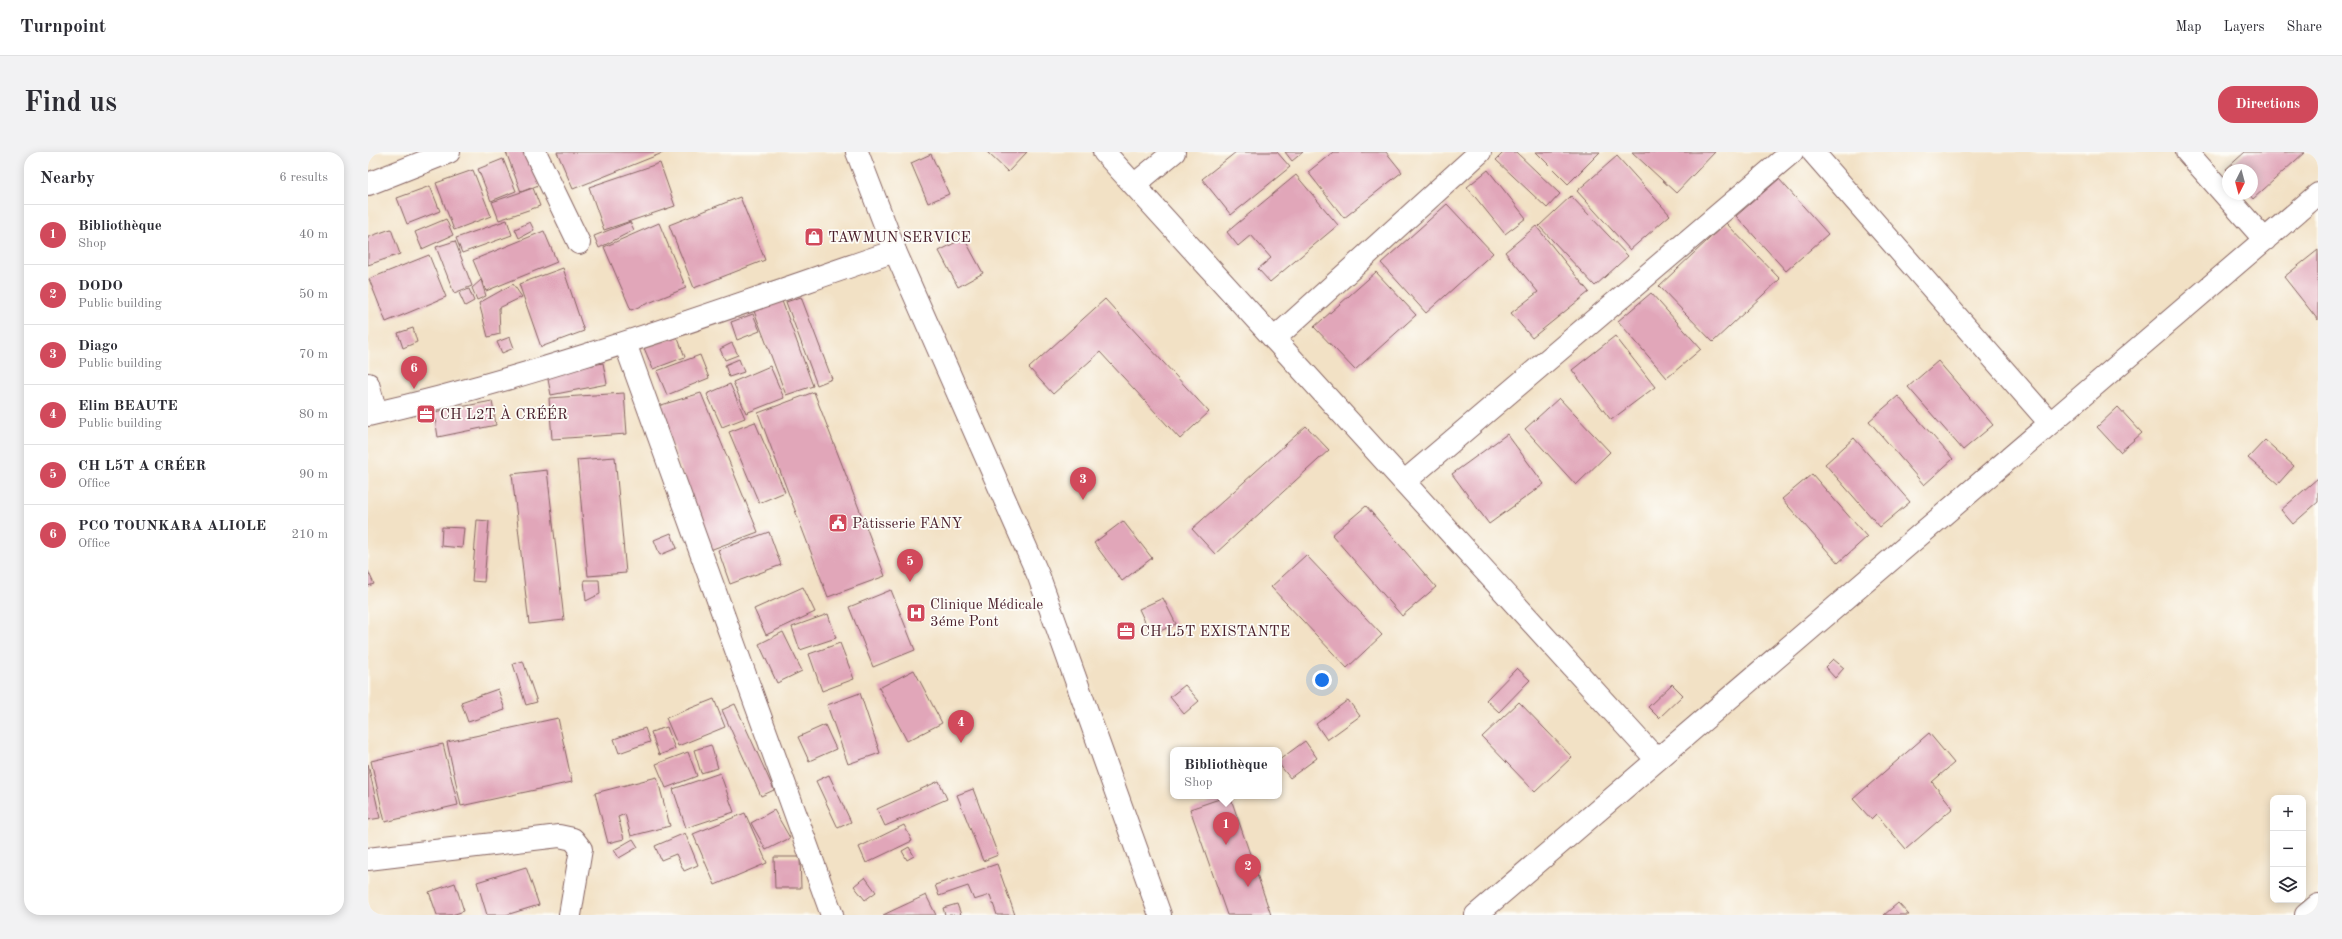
<!DOCTYPE html>
<html lang="en">
<head>
<meta charset="utf-8">
<style>
	:root { --surface:#fff; --page:#f2f2f3; --text:#2b2b33; --muted:#7c7c81; --line:#e1e1e2; --accent:#d1495b }
	body { margin:0; font-family:"Old Standard TT",serif; background:var(--page); color:var(--text) }
	.controls { position:absolute; right:12px; bottom:12px; display:grid; overflow:hidden; border-radius:8px; box-shadow:0 2px 10px #0003 }
	.controls button { width:36px; height:36px; display:grid; place-items:center; padding:0; border:0; border-bottom:1px solid var(--line); background:var(--surface); color:var(--text); font:20px sans-serif }
	.compass { position:absolute; left:1854px; top:12px; width:36px; height:36px; border-radius:50%; background:var(--surface); box-shadow:0 2px 10px #0003; rotate:186deg }
	.you { position:absolute; left:954px; top:528px; width:14px; height:14px; margin:-10px; border:3px solid #fff; border-radius:50%; background:#1a73e8; box-shadow:0 0 0 6px #1a73e833 }
	.badge { display:grid; place-items:center; width:26px; height:26px; border-radius:50%; background:var(--accent); color:#fff; font-size:13px; font-weight:700 }
	.pin { position:absolute; translate:-50% -33px; filter:drop-shadow(0 1px 2px #0008) }
	.pin::after { content:''; position:absolute; top:21px; width:14px; height:12px; background:inherit; clip-path:polygon(0 0,100% 0,50% 100%) }
	.popup { position:absolute; left:802px; top:595px; width:112px; height:52px; box-sizing:border-box; display:grid; place-content:center; border-radius:8px; background:var(--surface); filter:drop-shadow(0 1px 3px #0005); font-size:13px; white-space:nowrap; color:var(--muted) }
	.popup b { font-size:15px; color:var(--text) }
	.popup::after { content:''; position:absolute; left:50%; top:100%; margin-left:-8px; border:8px solid transparent; border-top-color:var(--surface) }
	.list { margin:0; padding:0; list-style:none }
	h2 { display:flex; justify-content:space-between; align-items:center; height:52px; margin:0; padding:0 16px; font-size:17px }
	h2 small { font-size:13px; font-weight:400; color:var(--muted) }
	.list li { display:grid; grid-template-columns:26px 1fr auto; gap:12px; align-items:center; box-sizing:border-box; height:60px; padding:0 16px; border-top:1px solid var(--line) }
	.list b { display:block; font-size:15px; white-space:nowrap }
	.list p { margin:0; font-size:13px; white-space:nowrap; color:var(--muted) }
	.list em { font-size:13px; font-style:normal; color:var(--muted) }
	.icon { flex:none; width:22px; height:22px; fill:none; stroke:currentColor; stroke-width:2; stroke-linecap:round; stroke-linejoin:round }
	.map { position:relative; flex:none; width:1950px; height:763px; overflow:hidden; border-radius:16px }
	header { display:flex; align-items:center; gap:24px; box-sizing:border-box; height:56px; padding:0 20px; background:var(--surface); border-bottom:1px solid var(--line) }
	header strong { font-size:19px }
	nav { display:flex; gap:22px; margin-inline-start:auto; font-size:14px }
	.intro { display:flex; align-items:center; justify-content:space-between; box-sizing:border-box; height:96px; padding:0 24px }
	h1 { margin:0; font-size:28px }
	.button { padding:10px 18px; border-radius:16px; background:var(--accent); color:#fff; font-size:14px; font-weight:700 }
	main { display:flex; gap:24px; padding:0 24px }
	aside { flex:1; background:var(--surface); border-radius:16px; box-shadow:0 2px 10px #0003 }
	.map>svg:first-child { display:block }
	.building { fill:#e1a6b9 }
	.lines { fill:none; stroke-linecap:round; stroke-linejoin:round }
	.street-casing { stroke:#856361; stroke-width:24 }
	.primary-casing { stroke:#856361; stroke-width:24 }
	.street { stroke:#fff; stroke-width:22 }
	.primary { stroke:#fff; stroke-width:22 }
	.labels { text-anchor:middle; stroke-width:3.5; stroke-linejoin:round; paint-order:stroke }
	.poi-label { font-size:15px; fill:#4a1f2b; stroke:#fdfcf7; text-anchor:start }
</style>
</head>
<body>
<header>
<strong>Turnpoint</strong>
<nav><a>Map</a><a>Layers</a><a>Share</a></nav>
</header>
<div class="intro"><h1>Find us</h1><a class="button">Directions</a></div>
<main>
<aside>
<h2>Nearby<small>6 results</small></h2>
<ul class="list">
<li><span class="badge">1</span><div><b>Bibliothèque</b><p>Shop</p></div><em>40 m</em></li>
<li><span class="badge">2</span><div><b>DODO</b><p>Public building</p></div><em>50 m</em></li>
<li><span class="badge">3</span><div><b>Diago</b><p>Public building</p></div><em>70 m</em></li>
<li><span class="badge">4</span><div><b>Elim BEAUTE</b><p>Public building</p></div><em>80 m</em></li>
<li><span class="badge">5</span><div><b>CH L5T A CRÉER</b><p>Office</p></div><em>90 m</em></li>
<li><span class="badge">6</span><div><b>PCO TOUNKARA ALIOLE</b><p>Office</p></div><em>210 m</em></li>
</ul>
</aside>
<div class="map">
<svg width="1950" height="763" viewBox="0 0 1950 763">
	<rect width="100%" height="100%" fill="#fdfcf7"/>
	<filter id="ink" filterUnits="userSpaceOnUse"><feTurbulence type="fractalNoise" baseFrequency=".025" numOctaves="2"/><feDisplacementMap in="SourceGraphic" scale="8" xChannelSelector="R" yChannelSelector="G"/><feConvolveMatrix kernelMatrix="1 2 1 2 8 2 1 2 1" color-interpolation-filters="sRGB"/></filter>
	<filter id="wash" filterUnits="userSpaceOnUse"><feTurbulence type="fractalNoise" baseFrequency=".012" numOctaves="4" result="noise"/><feDisplacementMap in="SourceGraphic" scale="16" xChannelSelector="R" yChannelSelector="G"/><feGaussianBlur stdDeviation="0.9" result="paint"/><feColorMatrix in="noise" values="0 0 0 0 0 0 0 0 0 0 0 0 0 0 0 0 0 1.4 0 .05"/><feComposite in="paint" operator="in"/></filter>
	<g filter="url(#wash)">
		<rect width="100%" height="100%" fill="#f2e1c5"/>
		<g id="blocks">
			<path class="building" d="M138,0H161L173,32L153,40Z
				M189,0H297L205,37Z
				M619,0H659L640,20Z
				M868,0H909L922,15L863,63L834,27Z
				M917,0H935L924,9Z
				M965,0H1018L1034,20L976,66L940,20Z
				M1136,0H1148L1192,42L1179,56L1128,8Z
				M1168,0H1232L1200,32Z
				M1264,0H1347L1308,41Z
				M1877,0H1937L1885,47L1881,42H1884V18L1860,19L1858,17Z
				M563,2L581,42L560,51L543,11Z
				M1249,4L1302,63L1262,98L1209,39Z
				M135,7L148,39L123,49L110,17Z
				M292,11L307,54L236,78L221,35Z
				M105,18L123,64L86,78L68,31Z
				M1120,18L1158,66L1137,82L1099,35Z
				M928,23L970,73L902,130L890,117L903,106L883,83L870,94L859,80Z
				M1411,27L1460,82L1418,119L1368,64Z
				M62,34L72,59L39,72L29,46Z
				M165,36L172,54L131,68L124,50Z
				M1203,44L1260,104L1227,134L1171,74Z
				M372,45L397,108L326,136L301,73Z
				M1079,52L1125,101L1058,161L1013,111Z
				M78,67L85,83L54,97L47,80Z
				M139,68L144,83L94,101L88,86Z
				M162,70L166,78L151,86L147,77Z
				M262,70L266,78L231,96L226,84Z
				M291,71L318,136L263,158L236,95Z
				M1358,71L1412,127L1345,190L1291,134Z
				M1168,74L1221,140L1164,186L1143,161L1170,140L1137,100Z
				M23,77L32,102L0,113V85Z
				M176,79L189,110L118,139L105,108Z
				M596,86L615,121L590,135L571,99Z
				M87,89L104,134L86,141L68,95Z
				M1950,98V168L1916,125Z
				M61,103L78,145L18,170L1,127Z
				M195,116L216,179L173,195L151,132Z
				M1008,120L1048,163L987,218L946,175Z
				M113,128L118,144L109,148L104,136Z
				M145,132L154,145L131,156L132,182L120,185L111,151Z
				M101,137L106,149L97,154L91,141Z
				M1283,141L1333,197L1299,226L1250,169Z
				M433,145L464,227L449,233L418,150Z
				M737,147L841,260L812,287L732,200L685,242L661,216Z
				M414,149L445,234L418,243L386,159Z
				M385,162L392,179L369,188L363,170Z
				M45,176L49,190L35,196L30,181Z
				M309,184L317,205L285,217L276,196Z
				M1247,184L1287,235L1243,268L1204,218Z
				M142,185L146,196L134,201L129,190Z
				M364,191L370,203L357,208L352,197Z
				M332,203L341,226L299,243L289,219Z
				M371,207L376,220L361,225L357,213Z
				M1570,209L1625,273L1595,298L1540,235Z
				M235,211L239,232L183,243L179,222Z
				M402,214L416,246L378,261L365,230Z
				M362,232L377,266L354,275L339,242Z
				M446,240L517,424L460,445L390,261Z
				M256,241L259,282L184,287L181,246Z
				M333,241L390,380L342,398L290,254Z
				M1530,244L1585,307L1556,333L1501,269Z
				M1191,246L1242,300L1208,333L1157,277Z
				M124,249L128,273L70,285L66,260Z
				M1750,255L1774,281L1752,300L1729,275Z
				M387,270L417,340L391,351L361,280Z
				M938,274L961,298L847,402L824,377Z
				M1139,282L1176,332L1121,372L1084,322Z
				M1486,286L1542,350L1512,375L1457,312Z
				M1897,288L1926,314L1910,332L1880,306Z
				M247,305L258,421L220,424L209,308Z
				M179,318L196,468L161,472L144,322Z
				M1444,322L1499,385L1470,411L1414,347Z
				M1950,326V350L1925,372L1913,358Z
				M998,354L1068,435L1034,464L964,383Z
				M109,368L121,369L116,430L104,429Z
				M755,369L784,406L754,429L726,391Z
				M74,375L96,376L94,396L73,394Z
				M401,380L413,413L362,432L350,398Z
				M303,381L309,396L292,403L286,388Z
				M938,403L1014,483L979,516L903,435Z
				M0,419L6,432L0,434Z
				M216,428H231L232,442L218,449Z
				M435,435L447,460L398,483L386,457Z
				M523,438L547,498L505,515L481,455Z
				M795,446L808,472L783,483L771,457Z
				M460,462L468,486L432,498L424,475Z
				M415,480L434,519L409,531L391,492Z
				M472,491L486,527L454,539L441,502Z
				M1465,507L1476,516L1467,526L1457,515Z
				M155,509L169,550L158,553L145,512Z
				M1149,516L1162,528L1131,560L1118,548Z
				M546,518L574,571L539,589L511,536Z
				M1304,532L1315,543L1291,566L1280,555Z
				M817,533L831,549L816,562L802,545Z
				M130,537L137,558L100,570L93,550Z
				M492,541L512,601L480,612L459,553Z
				M346,547L357,575L310,594L298,566Z
				M980,548L992,564L959,588L948,572Z
				M1151,550L1204,605L1167,640L1114,585Z
				M367,552L406,638L393,644L354,558Z
				M190,566L204,630L93,654L79,590Z
				M457,573L468,597L441,609L430,585Z
				M299,575L307,597L291,603L283,580Z
				M277,576L282,590L251,601L246,587Z
				M1561,581L1586,611L1564,630L1585,656L1538,697L1508,662L1503,667L1485,647Z
				M937,589L949,606L922,626L911,612V608Z
				M75,592L90,653L17,670L3,609Z
				M343,593L350,616L333,621L326,598Z
				M320,600L329,624L298,636L288,612Z
				M0,612L12,666L0,668Z
				M352,621L366,660L318,676L305,637Z
				M461,623L483,670L470,676L448,629Z
				M289,625L302,674L263,684L257,662L250,665L256,687L240,691L227,641Z
				M571,629L579,647L517,674L509,657Z
				M605,637L630,703L615,709L589,643Z
				M860,644H862L903,763H859L822,657Z
				M406,658L422,686L398,698L383,671Z
				M377,661L399,711L347,733L325,682Z
				M536,673L544,689L498,711L491,695Z
				M317,681L330,713L316,719L308,702L293,708L287,694Z
				M265,687L270,695L251,706L246,698Z
				M541,695L546,704L539,708L534,699Z
				M406,705H432L433,736H407Z
				M629,712L647,763H629L622,743L606,748L600,734L571,744L567,733Z
				M158,715L171,753L138,763H119L109,730Z
				M497,725L508,740L497,748L486,734Z
				M87,731L96,759L84,763H69L61,740Z
				M558,743L568,763H515Z
				M1530,751L1541,763H1516Z
				M589,752L593,763H577L575,756Z"/>
		</g>
	</g>
	<g filter="url(#ink)">
		<use href="#blocks" fill-opacity="0" stroke="#856361" stroke-width="1"/>
		<g class="lines">
			<g class="street-casing">
				<path id="street" d="M167,0L211,91
					M736,0L1289,608
					M1445,0L1682,271
					M1819,0L1897,88
					M0,32L81,0
					M766,33L806,0
					M906,187L1112,0
					M257,191L464,763
					M0,232L8,261
					M0,263C180,222 353,158 527,99
					M1036,330L1424,0
					M0,707L191,684L205,687L213,697L202,763
					M1108,763L1950,42
					M1938,763L1950,753"/>
			</g>
			<g class="primary-casing">
				<path id="primary" d="M489,0L527,99L671,425L792,763"/>
			</g>
			<use href="#street" class="street"/>
			<use href="#primary" class="primary"/>
		</g>
	</g>
	<defs>
		<g id="shop-square" transform="scale(1)"><rect x="-9" y="-9" width="18" height="18" rx="4" fill="#d1495b" stroke="#fdfcf7"/><path d="M-5-2.5h2.3a2.7 3.5 0 0 1 5.4 0H5L5.5 6h-11ZM-1.5-2.5h3a1.5 2.3 0 0 0-3 0Z" fill="#fff"/></g>
		<g id="office-square" transform="scale(1)"><rect x="-9" y="-9" width="18" height="18" rx="4" fill="#d1495b" stroke="#fdfcf7"/><path d="M-6-3h4V-5.5h4V-3h4V5H-6ZM-1-4.5V-3h2v-1.5ZM-6 0V1H6V0Z" fill="#fff"/></g>
		<g id="civic-square" transform="scale(1)"><rect x="-9" y="-9" width="18" height="18" rx="4" fill="#d1495b" stroke="#fdfcf7"/><path d="M-.6-6.5H3V-4.5H.6V-3L4-1V1h2V6H-6V1h2V-1L-.6-3ZM-1.2 2.5V6h2.4V2.5Z" fill="#fff"/></g>
		<g id="hospital-square" transform="scale(1)"><rect x="-9" y="-9" width="18" height="18" rx="4" fill="#d1495b" stroke="#fdfcf7"/><path d="M-5-5h3v3.5h4V-5h3V5h-3V1.5h-4V5h-3Z" fill="#fff"/></g>
	</defs>
	<g fill-rule="evenodd">
		<use href="#shop-square" x="446" y="85"/>
		<use href="#office-square" x="58" y="262"/>
		<use href="#civic-square" x="470" y="371"/>
		<use href="#hospital-square" x="548" y="461"/>
		<use href="#office-square" x="758" y="479"/>
	</g>
	<g class="labels">
		<g class="poi-label">
			<text x="460" y="90">TAWMUN SERVICE</text>
			<text x="72" y="267">CH L2T À CRÉÉR</text>
			<text x="484" y="376">Pâtisserie FANY</text>
			<text x="562" y="457">Clinique Médicale<tspan x="562" dy="17">3éme Pont</tspan></text>
			<text x="772" y="484">CH L5T EXISTANTE</text>
		</g>
	</g>
</svg>
<div class="controls">
<button>+</button>
<button>−</button>
<button><svg class="icon" aria-label="layers" viewBox="0 0 24 24"><path d="M12 4l9 5-9 5-9-5zM3 14l9 5 9-5"/></svg></button>
</div>
<svg class="compass" viewBox="-18 -18 36 36"><path d="M0-13l5 13h-10z" fill="#e53935"/><path d="M0 13l5-13h-10z" fill="#7c7c81"/></svg>
<div class="you"></div>
<div class="pin badge" style="left:858px;top:693px">1</div>
<div class="popup"><b>Bibliothèque</b>Shop</div>
<div class="pin badge" style="left:880px;top:735px">2</div>
<div class="pin badge" style="left:715px;top:348px">3</div>
<div class="pin badge" style="left:593px;top:591px">4</div>
<div class="pin badge" style="left:542px;top:430px">5</div>
<div class="pin badge" style="left:46px;top:237px">6</div>
</div>
</main>
</body>
</html>
